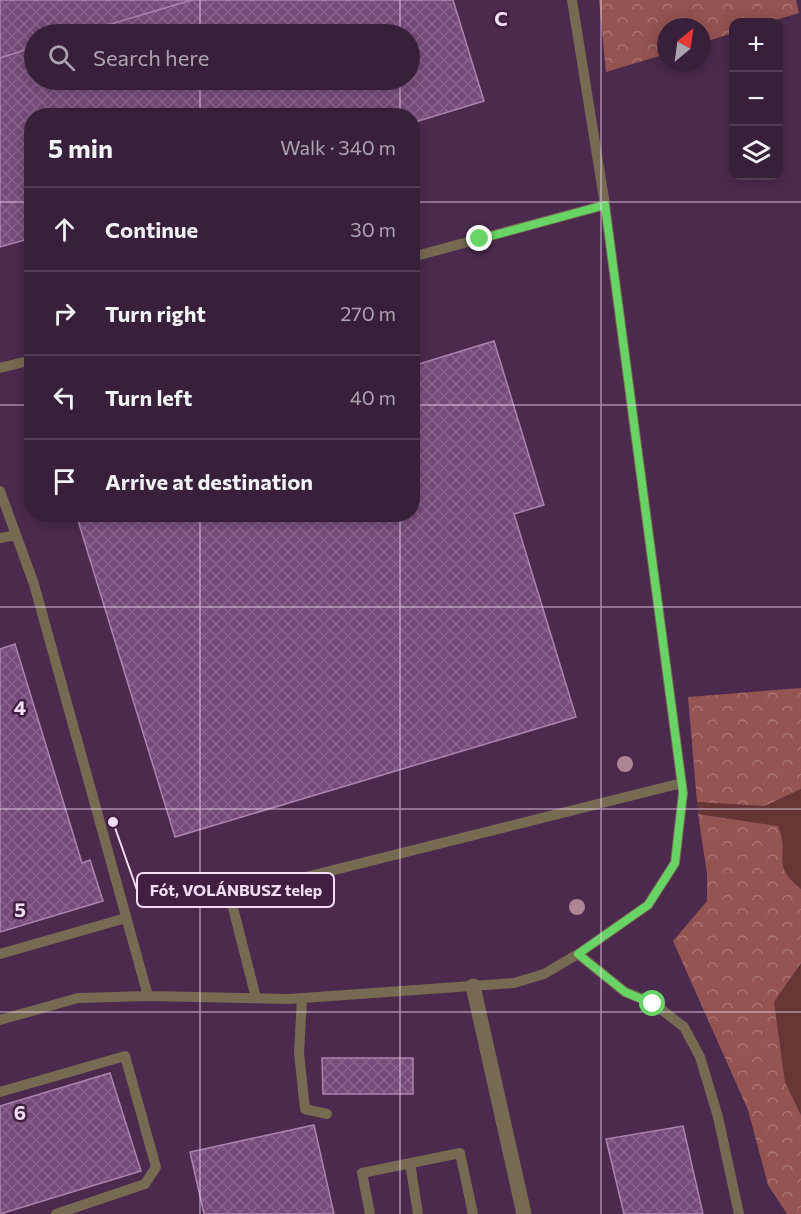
<!DOCTYPE html>
<html lang="en">
<head>
<meta charset="utf-8">
<style>
	:root { --surface:#38203a; --page:#432d45; --text:#f1f3f6; --muted:#aba3af; --line:#523e54 }
	body { margin:0; font-family:Commissioner,sans-serif; background:var(--page); color:var(--text) }
	.controls { position:absolute; right:18px; top:18px; display:grid; overflow:hidden; border-radius:12px; box-shadow:0 3px 15px #0003 }
	.controls button { width:54px; height:54px; display:grid; place-items:center; padding:0; border:0; border-bottom:2px solid var(--line); background:var(--surface); color:var(--text); font:30px sans-serif }
	.compass { position:absolute; left:657px; top:18px; width:54px; height:54px; border-radius:50%; background:var(--surface); box-shadow:0 3px 15px #0003; rotate:29deg }
	.stop { position:absolute; width:18px; height:18px; margin:-14px; border:4px solid #67d465; border-radius:50%; background:#fff }
	.stop.end { background:#67d465; border-color:#fff; box-shadow:0 2px 6px #0008 }
	.list { margin:0; padding:0; list-style:none }
	h2 { display:flex; justify-content:space-between; align-items:center; height:78px; margin:0; padding:0 24px; font-size:26px }
	h2 small { font-size:20px; font-weight:400; color:var(--muted) }
	.list li { display:grid; grid-template-columns:39px 1fr auto; gap:18px; align-items:center; box-sizing:border-box; height:84px; padding:0 24px; border-top:2px solid var(--line) }
	.list b { display:block; font-size:22px; white-space:nowrap }
	.list em { font-size:20px; font-style:normal; color:var(--muted) }
	.icon { flex:none; width:33px; height:33px; fill:none; stroke:currentColor; stroke-width:2; stroke-linecap:round; stroke-linejoin:round }
	.map { position:relative; flex:none; width:801px; height:1214px; overflow:hidden }
	.search { position:absolute; background:var(--surface); box-shadow:0 3px 15px #0003; left:24px; top:24px; width:396px; height:66px; display:flex; align-items:center; gap:15px; box-sizing:border-box; padding:0 21px; border-radius:33px; color:var(--muted); font-size:22px }
	.panel { position:absolute; background:var(--surface); box-shadow:0 3px 15px #0003; left:24px; top:108px; width:396px; height:414px; border-radius:24px }
	.map>svg:first-child { display:block }
	.green { fill:#673533 }
	.forest { fill:url(#forest-crowns) }
	.building { fill:url(#building-cross-hatch); stroke:#aa84ae; stroke-width:1.5 }
	.lines { fill:none; stroke-linecap:round; stroke-linejoin:round }
	.lane { stroke:#776a52; stroke-width:10 }
	.street { stroke:#776a52; stroke-width:15 }
	.tree { fill:#ac8695 }
	.route { stroke:#67d465; stroke-width:8 }
	.grid { fill:none; stroke:#f2ddf4; stroke-width:1.5; stroke-opacity:0.55 }
	.grid-label { font-size:20px; text-anchor:middle; font-weight:bold; fill:#f2ddf4; stroke:#401f43; stroke-width:5; stroke-linejoin:round; paint-order:stroke }
	.leader { fill:none; stroke:#f2ddf4; stroke-width:2 }
	.callout-dot { fill:#f2ddf4; stroke:#401f43; stroke-width:2 }
	.callout { fill:#401f43; stroke:#f2ddf4; stroke-width:2 }
	.callout-label { font-size:16px; text-anchor:middle; font-weight:bold; fill:#f2ddf4 }
</style>
</head>
<body>
<div class="map">
<svg width="801" height="1214" viewBox="0 0 801 1214">
	<defs>
		<pattern id="forest-crowns" width="20" height="18" patternUnits="userSpaceOnUse" patternTransform="scale(1.5)"><rect width="20" height="18" fill="#945451"/><path d="M2 6a3 3 0 1 1 6 0M12 15a3 3 0 1 1 6 0" fill="none" stroke="#a97473"/></pattern>
		<pattern id="building-cross-hatch" width="8" height="8" patternUnits="userSpaceOnUse" patternTransform="scale(1.5)"><rect width="8" height="8" fill="#754c79"/><path d="M0 0l8 8M0 8l8-8" fill="none" stroke="#89658d"/></pattern>
	</defs>
	<rect width="100%" height="100%" fill="#4b2a4e"/>
	<path class="green" d="M801,789V889C769,864 791,856 778,826L698,814L697,802L765,806Z
		M801,963V1115L785,1082L774,1002Z"/>
	<path class="forest" d="M599,0H796L799,13L769,22H734L733,33L702,43V27H666V54L606,72Z
		M801,688V789L765,806L697,802L688,697Z
		M698,814L778,826C791,856 769,864 801,889V963L774,1002L785,1082L801,1115V1214H787L768,1185L748,1110L673,941L707,901V874Z"/>
	<path class="building" d="M0,0H192L77,34H34V47L0,58Z
		M192,0H453L484,101L412,123V116H32V238L0,247V58L34,47V80H410V34H77Z
		M494,341L544,505L514,514L576,717L175,837L76,514H412V366Z
		M15,644L82,863L90,860L103,901L0,932V649Z
		M322,1058H413V1094H323Z
		M110,1073L141,1171L0,1214V1106Z
		M314,1125L334,1214H204L190,1152Z
		M683,1126L703,1214H624L606,1139Z"/>
	<g class="lines">
		<path class="lane" d="M412,257L605,205
			M0,368L32,360
			M0,491L34,584L148,996
			M0,538L16,535
			M0,954L126,918
			M578,954L625,992L653,1003L684,1027L700,1057L718,1117L739,1214
			M256,998L230,896L682,783
			M302,998L299,1053L305,1109L327,1114
			M0,1020L78,998L148,996L289,999L514,983L544,974L578,954L648,905L675,863L683,793L605,205L572,0
			M0,1092L125,1056L156,1167L145,1184L56,1214
			M410,1163L418,1214
			M370,1214L362,1173L460,1153L473,1214"/>
		<path class="street" d="M473,986L524,1214"/>
	</g>
	<g class="tree">
		<circle cx="625" cy="764" r="8"/>
		<circle cx="577" cy="907" r="8"/>
	</g>
	<g class="lines">
		<path class="route" d="M480,239L605,205L683,793L675,863L648,905L578,954L625,992L653,1004"/>
	</g>
	<path class="grid" d="M200,0V34M400,0V34M601,0V1214M200,80V116M400,80V116M0,202H32M412,202H801M0,405H32M412,405H801M200,514V1214M400,514V1214M0,607H801M0,809H801M0,1012H801"/>
	<g class="grid-label">
		<text x="501" y="26">C</text>
		<text x="20" y="715">4</text>
		<text x="20" y="917">5</text>
		<text x="20" y="1120">6</text>
	</g>
	<path class="leader" d="M113 822L137 890"/>
	<circle class="callout-dot" cx="113" cy="822" r="6"/>
	<rect class="callout" x="137" y="873" width="197" height="34" rx="6"/>
	<g class="callout-label">
		<text x="236" y="896">Fót, VOLÁNBUSZ telep</text>
	</g>
</svg>
<div class="controls">
<button>+</button>
<button>−</button>
<button><svg class="icon" aria-label="layers" viewBox="0 0 24 24"><path d="M12 4l9 5-9 5-9-5zM3 14l9 5 9-5"/></svg></button>
</div>
<svg class="compass" viewBox="-18 -18 36 36"><path d="M0-13l5 13h-10z" fill="#e53935"/><path d="M0 13l5-13h-10z" fill="#aba3af"/></svg>
<div class="stop" style="left:653px;top:1004px"></div>
<div class="stop end" style="left:480px;top:239px"></div>
<div class="search"><svg class="icon" aria-label="search" viewBox="0 0 24 24"><circle cx="10" cy="10" r="6"/><path d="M15 15l6 6"/></svg>Search here</div>
<section class="panel">
<h2>5 min<small>Walk · 340 m</small></h2>
<ul class="list">
<li><svg class="icon" aria-label="ahead" viewBox="0 0 24 24"><path d="M12 20V5M6 11l6-6 6 6"/></svg><div><b>Continue</b></div><em>30 m</em></li>
<li><svg class="icon" aria-label="right" viewBox="0 0 24 24"><path d="M7 20v-9h11M14 6l5 5-5 5"/></svg><div><b>Turn right</b></div><em>270 m</em></li>
<li><svg class="icon" aria-label="left" viewBox="0 0 24 24"><path d="M17 20v-9H6M10 6l-5 5 5 5"/></svg><div><b>Turn left</b></div><em>40 m</em></li>
<li><svg class="icon" aria-label="arrive" viewBox="0 0 24 24"><path d="M6 21V4h12l-3 4 3 4H6"/></svg><div><b>Arrive at destination</b></div></li>
</ul>
</section>
</div>
</body>
</html>
